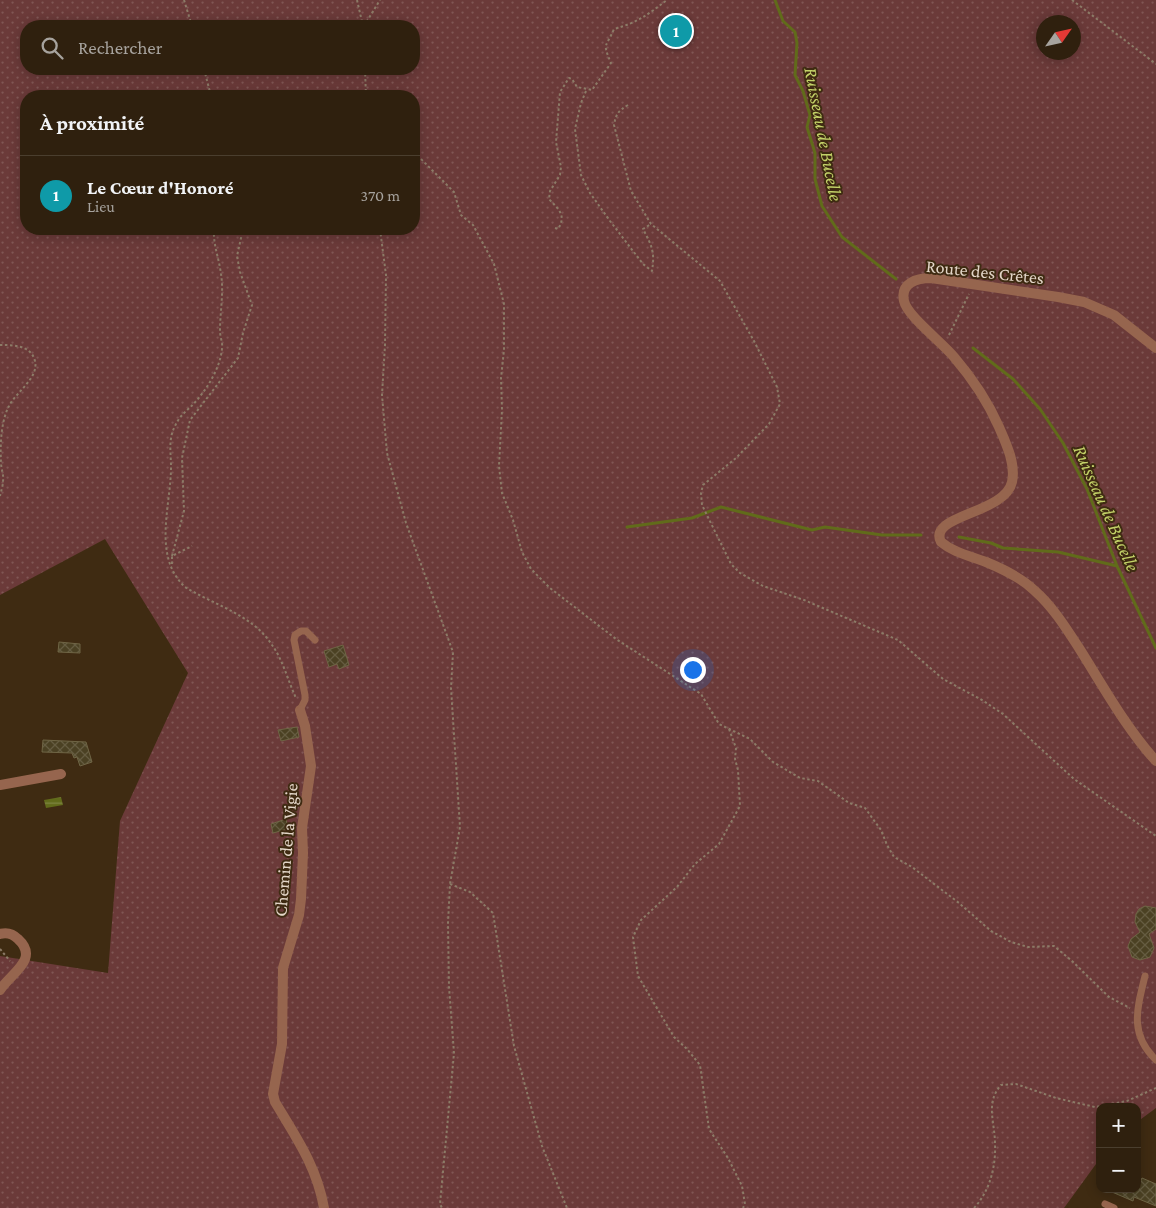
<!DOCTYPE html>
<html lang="fr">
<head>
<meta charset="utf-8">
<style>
	:root { --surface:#2f200e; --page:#3b2d1c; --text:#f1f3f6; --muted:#a7a39e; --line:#4a3e2e; --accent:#1a73e8 }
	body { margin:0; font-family:"Crimson Pro",serif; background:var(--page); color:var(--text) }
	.controls { position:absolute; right:15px; bottom:15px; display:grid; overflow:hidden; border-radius:10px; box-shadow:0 2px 12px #0003 }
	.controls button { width:45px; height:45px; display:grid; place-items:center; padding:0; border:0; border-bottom:1px solid var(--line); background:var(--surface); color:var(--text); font:25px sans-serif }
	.compass { position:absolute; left:1036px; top:15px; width:45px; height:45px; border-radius:50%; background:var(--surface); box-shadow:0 2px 12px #0003; rotate:56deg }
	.you { position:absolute; left:692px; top:669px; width:18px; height:18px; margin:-12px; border:4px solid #fff; border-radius:50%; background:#1a73e8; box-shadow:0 0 0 8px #1a73e833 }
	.badge { display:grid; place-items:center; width:32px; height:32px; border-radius:50%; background:var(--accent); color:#fff; font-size:16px; font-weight:700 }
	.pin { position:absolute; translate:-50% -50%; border:2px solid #fff; box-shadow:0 1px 5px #0006 }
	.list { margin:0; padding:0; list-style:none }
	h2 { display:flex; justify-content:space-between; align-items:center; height:65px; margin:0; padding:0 20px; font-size:21px }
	h2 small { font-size:16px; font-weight:400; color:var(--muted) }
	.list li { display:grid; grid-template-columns:32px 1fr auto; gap:15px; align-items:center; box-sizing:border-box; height:80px; padding:0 20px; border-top:1px solid var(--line) }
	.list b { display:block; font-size:19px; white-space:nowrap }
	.list p { margin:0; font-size:16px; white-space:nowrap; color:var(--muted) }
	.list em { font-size:16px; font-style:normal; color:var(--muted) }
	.icon { flex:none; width:28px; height:28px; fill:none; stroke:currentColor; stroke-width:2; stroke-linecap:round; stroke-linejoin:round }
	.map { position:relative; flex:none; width:1156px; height:1208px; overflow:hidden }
	.search { position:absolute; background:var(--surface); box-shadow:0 2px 12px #0003; left:20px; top:20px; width:400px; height:55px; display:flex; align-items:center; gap:12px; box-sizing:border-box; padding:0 18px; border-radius:20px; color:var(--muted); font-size:19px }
	.panel { position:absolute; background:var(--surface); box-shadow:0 2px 12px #0003; left:20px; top:90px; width:400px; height:145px; border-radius:20px }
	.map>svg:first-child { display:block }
	.grass { fill:url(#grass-dots); fill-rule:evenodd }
	.water { fill:url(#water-rules) }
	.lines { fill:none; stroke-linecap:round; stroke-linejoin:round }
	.stream { stroke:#616b1a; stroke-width:3 }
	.building { fill:url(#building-cross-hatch); stroke:#6f6545 }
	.path { stroke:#8c7b67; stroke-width:2; stroke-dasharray:2.5 2.5; stroke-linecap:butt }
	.service { stroke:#96654e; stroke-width:7 }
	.minor { stroke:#96654e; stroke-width:10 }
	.tertiary { stroke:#96654e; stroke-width:10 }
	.labels { text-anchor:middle; stroke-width:4; stroke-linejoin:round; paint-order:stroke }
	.street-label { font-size:18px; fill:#e2d5c7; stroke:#3f2b12 }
	.water-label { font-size:19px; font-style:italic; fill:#c3d268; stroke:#3f2b12 }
</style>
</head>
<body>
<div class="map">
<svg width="1156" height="1208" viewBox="0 0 1156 1208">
	<defs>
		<pattern id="grass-dots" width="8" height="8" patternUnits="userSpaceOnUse" patternTransform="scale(1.25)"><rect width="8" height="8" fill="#6b3a39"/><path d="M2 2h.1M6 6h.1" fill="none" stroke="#805654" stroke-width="1.8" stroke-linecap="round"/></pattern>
		<pattern id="water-rules" width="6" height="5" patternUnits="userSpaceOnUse" patternTransform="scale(1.25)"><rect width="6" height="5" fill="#616b1a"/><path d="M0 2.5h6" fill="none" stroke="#7f8644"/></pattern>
		<pattern id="building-cross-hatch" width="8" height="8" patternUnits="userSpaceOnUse" patternTransform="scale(1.25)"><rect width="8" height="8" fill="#4b4123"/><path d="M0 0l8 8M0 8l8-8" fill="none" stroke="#655c41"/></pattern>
	</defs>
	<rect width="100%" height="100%" fill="#3f2b12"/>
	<path class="grass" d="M0,0H1156V1108L1137,1122V1107H1100V1161L1096,1164L1064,1208H0V956L108,973L120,821L188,673L105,539L0,595ZM1044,22H1074V52H1044ZM26,26H414V69H26ZM26,96H414V229H26Z"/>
	<path class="water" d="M61,797L63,805L46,808L44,800Z"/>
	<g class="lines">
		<path class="stream" d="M775,0L783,21L795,32L797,43L795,75L803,91L810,115L807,127L815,153V179L822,206L842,237L896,279
			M973,348L1013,379L1040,409L1063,443L1087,489L1117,566L1156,648
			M627,527L692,518L721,507L812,530L825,527L882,535H921
			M959,537L991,543L1003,548L1058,552L1117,566"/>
	</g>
	<path class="building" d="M59,642L80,644V653L58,652Z
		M343,645L349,665L339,669L337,664L329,667L324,651Z
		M297,727L299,737L281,741L278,730Z
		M43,740L86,742L92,762L80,766L77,757L74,758L72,753L42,752Z
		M286,819L288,829L273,833L271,824Z
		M1145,906L1156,908V929L1149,934L1154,948L1150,957L1140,960L1132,957L1128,946L1131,939L1140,932L1135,922L1136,914L1139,909Z
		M1142,1178L1156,1184V1206L1134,1197L1133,1201L1105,1189H1137V1181L1140,1182Z"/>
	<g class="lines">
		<path class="path" d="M184,0L192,26
			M357,0L363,26
			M1072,0L1156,64
			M364,26L380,0
			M204,69L211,96
			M365,69L366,96
			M586,91L581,103L575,129L581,175L590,193L610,221L643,264L652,271C655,252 652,246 643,229L651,224
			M628,105C618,111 616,114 614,125L631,191L651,224L720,281L754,341L777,387L780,404L769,424L736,458L703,485L701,493L702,505L731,564L740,573L763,586L804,600L898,640L943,679L982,700L1003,714L1074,779L1156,836
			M414,152L454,192L461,215L473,225L494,264L504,304V350L501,378L502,410L499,466L502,493L513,520L522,552L531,569L550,588L616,639L701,694L719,724L750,739L773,762L800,778L818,781L849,803L865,808L881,830L887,845L894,857L912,867L959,903L991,931L1011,942L1028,947L1054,946L1072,961L1109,997L1130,1008
			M555,228L558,229C567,215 558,209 549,199L550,191L560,175L561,167L556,142L560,92L569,78L572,79L577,87L592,90L611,63C602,42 606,48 614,29C639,22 647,15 667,0
			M214,229C213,245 219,258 221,274C224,292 220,312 220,331C220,337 223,343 222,349C220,367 209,386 197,400C189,410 181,413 175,426C168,439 171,453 171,467C171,506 152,556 185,587C214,605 253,615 272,645C283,660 288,681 296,698
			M380,229L386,275L385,345L382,395L387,453L406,523L453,652L451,688L460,827L450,884L448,923L449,987L454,1053L440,1204L442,1208
			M949,335L969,294
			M0,345C13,345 31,345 35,361C39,378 16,392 9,406C1,421 0,445 1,462C1,469 4,475 3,481C3,486 1,491 0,496
			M172,556L184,511L182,458L190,420L238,358L243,333L252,305L240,272L237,256L243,229
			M172,564V556L192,546
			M729,729L736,748L735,759L738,770L740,806L719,844L695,864L677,887L641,920L633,937L638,976L674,1037L687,1049L700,1065L709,1129L728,1158L742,1186L745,1204L743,1208
			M450,884L470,892L493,913L514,1046L542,1146L567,1208
			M0,949L10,961
			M974,1208C990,1191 996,1166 995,1144C995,1122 985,1103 1001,1085L1016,1084L1056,1098L1095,1107L1127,1101L1156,1088"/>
		<path class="service" d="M300,710L305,700V695L294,640L295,635L301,631H306L315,640
			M1145,976C1137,1009 1129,1034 1156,1060
			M1105,1204L1114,1208"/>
		<path class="minor" d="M300,710L305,726L311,766L302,828L303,853L301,899L299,915L283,968L282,1044L273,1094L275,1102C296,1137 317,1167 324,1208
			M0,785L61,774
			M0,934C7,932 13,934 18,939C40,959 11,973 0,990"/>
		<path class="tertiary" d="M1156,348L1114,315L1084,302L1058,297L931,278C917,278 900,283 904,301C907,316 943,343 954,357C972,378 988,402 999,427C1006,443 1016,464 1012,482C1005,514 927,515 941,542C954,553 971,556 986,562C1003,569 1022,578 1035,591C1053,607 1066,628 1079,648C1103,686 1126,728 1156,761"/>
	</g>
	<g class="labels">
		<g class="street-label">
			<text transform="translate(985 272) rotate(6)" y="6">Route des Crêtes</text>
			<text transform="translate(286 850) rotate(-85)" y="6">Chemin de la Vigie</text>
		</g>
		<g class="water-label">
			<text transform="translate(824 134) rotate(79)" y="7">Ruisseau de Bucelle</text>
			<text transform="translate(1107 508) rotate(66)" y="7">Ruisseau de Bucelle</text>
		</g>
	</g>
</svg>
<div class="controls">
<button>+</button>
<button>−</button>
</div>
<svg class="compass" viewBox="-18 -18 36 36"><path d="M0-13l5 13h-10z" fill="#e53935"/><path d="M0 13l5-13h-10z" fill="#a7a39e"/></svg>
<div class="you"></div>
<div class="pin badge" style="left:676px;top:31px;background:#0f9aa8">1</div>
<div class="search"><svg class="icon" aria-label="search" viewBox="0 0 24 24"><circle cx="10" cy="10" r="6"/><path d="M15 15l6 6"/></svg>Rechercher</div>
<section class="panel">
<h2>À proximité<small></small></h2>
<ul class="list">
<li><span class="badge" style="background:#0f9aa8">1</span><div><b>Le Cœur d'Honoré</b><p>Lieu</p></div><em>370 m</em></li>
</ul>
</section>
</div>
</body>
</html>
